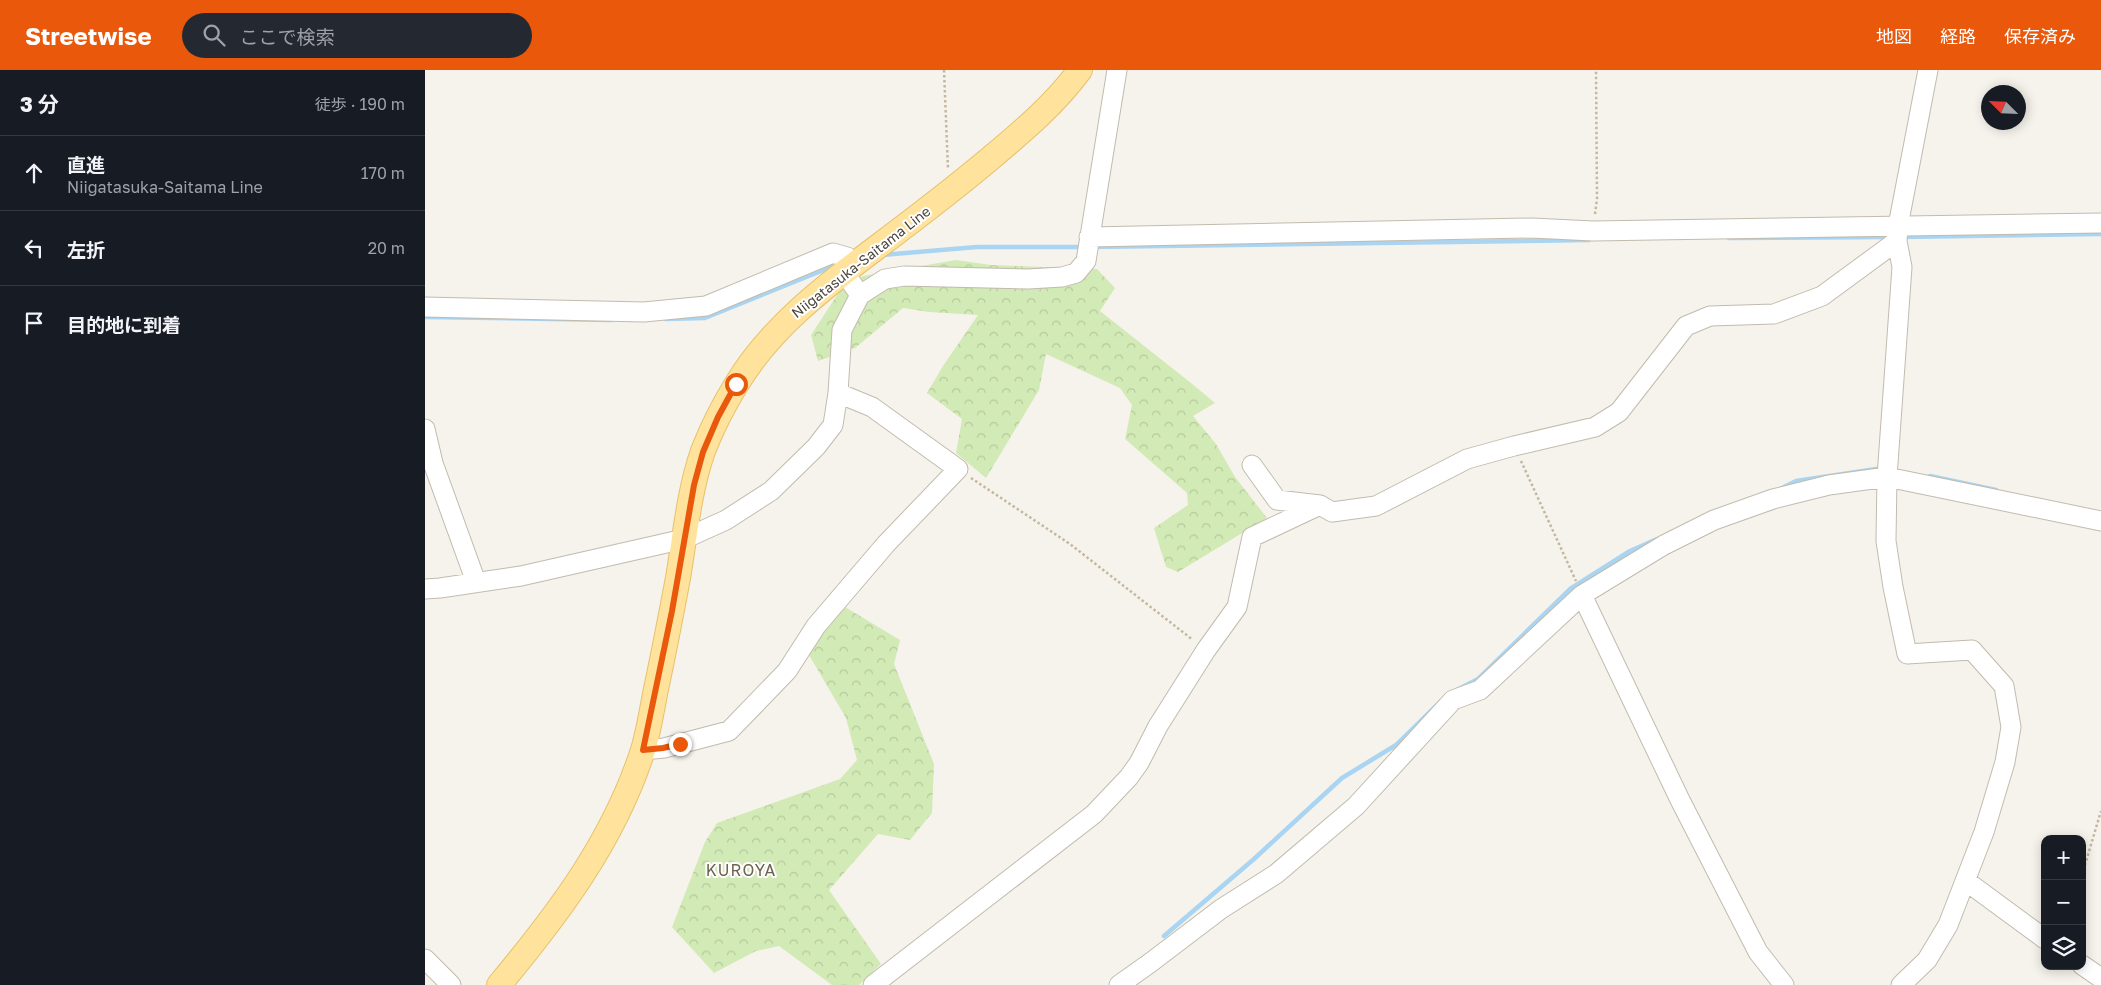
<!DOCTYPE html>
<html lang="ja">
<head>
<meta charset="utf-8">
<style>
	:root { --surface:#171b24; --page:#242831; --text:#f1f3f6; --muted:#9ea1a6; --line:#363941; --accent:#ea580c }
	body { margin:0; font-family:"Golos Text","Noto Sans JP",sans-serif; background:var(--page); color:var(--text) }
	.controls { position:absolute; right:15px; bottom:15px; display:grid; overflow:hidden; border-radius:10px; box-shadow:0 2px 12px #0003 }
	.controls button { width:45px; height:45px; display:grid; place-items:center; padding:0; border:0; border-bottom:1px solid var(--line); background:var(--surface); color:var(--text); font:25px sans-serif }
	.compass { position:absolute; left:1556px; top:15px; width:45px; height:45px; border-radius:50%; background:var(--surface); box-shadow:0 2px 12px #0003; rotate:294deg }
	.stop { position:absolute; width:15px; height:15px; margin:-11px; border:4px solid #ea580c; border-radius:50%; background:#fff }
	.stop.end { background:#ea580c; border-color:#fff; box-shadow:0 1px 5px #0008 }
	.list { margin:0; padding:0; list-style:none }
	h2 { display:flex; justify-content:space-between; align-items:center; height:65px; margin:0; padding:0 20px; font-size:21px }
	h2 small { font-size:16px; font-weight:400; color:var(--muted) }
	.list li { display:grid; grid-template-columns:32px 1fr auto; gap:15px; align-items:center; box-sizing:border-box; height:75px; padding:0 20px; border-top:1px solid var(--line) }
	.list b { display:block; font-size:19px; white-space:nowrap }
	.list p { margin:0; font-size:16px; white-space:nowrap; color:var(--muted) }
	.list em { font-size:16px; font-style:normal; color:var(--muted) }
	.icon { flex:none; width:28px; height:28px; fill:none; stroke:currentColor; stroke-width:2; stroke-linecap:round; stroke-linejoin:round }
	.map { position:relative; flex:none; width:1676px; height:915px; overflow:hidden }
	header { display:flex; align-items:center; gap:30px; box-sizing:border-box; height:70px; padding:0 25px; background:var(--accent); color:#fff }
	header strong { font-size:24px }
	nav { display:flex; gap:28px; margin-inline-start:auto; font-size:18px }
	.search { width:350px; height:45px; background:var(--page); display:flex; align-items:center; gap:12px; box-sizing:border-box; padding:0 18px; border-radius:28px; color:var(--muted); font-size:19px }
	main { display:flex }
	aside { flex:1; background:var(--surface) }
	.map>svg:first-child { display:block }
	.forest { fill:url(#forest-crowns) }
	.lines { fill:none; stroke-linecap:round; stroke-linejoin:round }
	.stream { stroke:#a9d4f2; stroke-width:4.5 }
	.minor-casing { stroke:#c2bbae; stroke-width:21 }
	.major-casing { stroke:#e6c16a; stroke-width:26 }
	.path { stroke:#c4b79f; stroke-width:2.5; stroke-dasharray:2.5 2.5; stroke-linecap:butt }
	.minor { stroke:#fff; stroke-width:19 }
	.major { stroke:#ffe39c; stroke-width:24 }
	.route { stroke:#ea580c; stroke-width:6 }
	.labels { text-anchor:middle; stroke-width:4; stroke-linejoin:round; paint-order:stroke }
	.street-label { font-size:14px; fill:#4b4439; stroke:#fff }
	.quarter-label { font-size:16px; letter-spacing:1px; fill:#6e6250; stroke:#fff }
</style>
</head>
<body>
<header>
<strong>Streetwise</strong>
<div class="search"><svg class="icon" aria-label="search" viewBox="0 0 24 24"><circle cx="10" cy="10" r="6"/><path d="M15 15l6 6"/></svg>ここで検索</div>
<nav><a>地図</a><a>経路</a><a>保存済み</a></nav>
</header>
<main>
<aside>
<h2>3 分<small>徒歩 · 190 m</small></h2>
<ul class="list">
<li><svg class="icon" aria-label="ahead" viewBox="0 0 24 24"><path d="M12 20V5M6 11l6-6 6 6"/></svg><div><b>直進</b><p>Niigatasuka-Saitama Line</p></div><em>170 m</em></li>
<li><svg class="icon" aria-label="left" viewBox="0 0 24 24"><path d="M17 20v-9H6M10 6l-5 5 5 5"/></svg><div><b>左折</b></div><em>20 m</em></li>
<li><svg class="icon" aria-label="arrive" viewBox="0 0 24 24"><path d="M6 21V4h12l-3 4 3 4H6"/></svg><div><b>目的地に到着</b></div></li>
</ul>
</aside>
<div class="map">
<svg width="1676" height="915" viewBox="0 0 1676 915">
	<defs>
		<pattern id="forest-crowns" width="20" height="18" patternUnits="userSpaceOnUse" patternTransform="scale(1.25)"><rect width="20" height="18" fill="#d2eab5"/><path d="M2 6a3 3 0 1 1 6 0M12 15a3 3 0 1 1 6 0" fill="none" stroke="#b6ca9c"/></pattern>
	</defs>
	<rect width="100%" height="100%" fill="#f6f3ec"/>
	<path class="forest" d="M531,190L566,195L672,199L690,218L675,241L766,313L790,333L768,346L791,374L810,407L842,448L753,502L741,497L729,458L763,435L762,423L700,369L707,335L695,318L621,284L614,320L561,408L531,383L537,349L502,323L518,296L553,245L504,242L478,238L430,278L393,291L386,265L416,219L438,206Z
		M420,537L475,570L469,594L509,694L507,743L485,770L453,764L404,820L456,894L434,915H407L354,876L331,881L289,903L247,857L280,772L292,753L415,709L432,690L421,648L381,580Z"/>
	<g class="lines">
		<path class="stream" d="M1477,167L1676,164
			M1304,168L1466,167
			M667,177L1164,170
			M457,185L552,177H659
			M0,247L186,250
			M241,249L280,248L411,195
			M1505,406L1571,420
			M1357,418L1371,411L1458,398
			M1028,622L1053,609L1145,519L1205,481L1232,469
			M739,866L829,789L917,708L971,675L1016,631"/>
		<g class="minor-casing">
			<path id="minor" d="M664,167L1107,158L1168,161L1676,153
				M435,225L460,209L479,206L603,209L637,207L651,203L661,191L692,0
				M0,237L219,242L281,236L408,183L422,187L426,197L423,208L435,225L417,260L413,323L408,355L391,377L346,421L301,450L259,469L96,506L15,518L0,519
				M0,359L8,393L51,512
				M827,395L852,430L895,435L907,442L951,436L1042,389L1089,376L1170,357L1194,342L1261,256L1285,246L1349,244L1397,226L1472,171
				M1157,525L1255,730L1333,882L1359,915
				M218,680L239,678L304,661L362,601L391,556L461,474L533,399L447,337L413,323
				M1541,811L1620,869
				M0,889L26,915
				M1657,895L1676,908
				M448,915L669,744L704,707L714,693L733,656L781,580L812,537L827,467L895,435
				M694,915L725,893L796,839L851,804L931,736L1028,630L1055,620L1157,525L1239,475L1289,450L1348,429L1404,415L1462,407L1676,451
				M1476,915L1502,890L1523,855L1559,762L1580,692L1586,657L1579,616L1547,580L1482,584L1468,517L1461,471L1462,407L1477,197L1472,171L1473,156L1503,0"/>
		</g>
		<g class="major-casing">
			<path id="major" d="M74,915C134,843 189,770 218,680C224,660 227,639 231,619C239,582 246,545 253,508C260,466 264,421 278,381C287,358 298,336 311,315C345,258 399,217 451,178C491,148 529,119 567,87C599,60 630,34 655,0"/>
		</g>
		<path class="path" d="M519,0L523,99
			M1170,144L1172,129L1171,0
			M1096,391L1151,511
			M546,408L645,474L768,570
			M1657,805L1676,741"/>
		<use href="#minor" class="minor"/>
		<use href="#major" class="major"/>
	</g>
	<g class="lines">
		<path class="route" d="M255,674L238,678L218,680L247,541L269,415L278,382L293,347L311,314"/>
	</g>
	<g class="labels">
		<g class="street-label">
			<text transform="translate(436 192) rotate(-38)" y="5">Niigatasuka-Saitama Line</text>
		</g>
		<g class="quarter-label">
			<text x="316" y="806">KUROYA</text>
		</g>
	</g>
</svg>
<div class="controls">
<button>+</button>
<button>−</button>
<button><svg class="icon" aria-label="layers" viewBox="0 0 24 24"><path d="M12 4l9 5-9 5-9-5zM3 14l9 5 9-5"/></svg></button>
</div>
<svg class="compass" viewBox="-18 -18 36 36"><path d="M0-13l5 13h-10z" fill="#e53935"/><path d="M0 13l5-13h-10z" fill="#9ea1a6"/></svg>
<div class="stop" style="left:311px;top:314px"></div>
<div class="stop end" style="left:255px;top:674px"></div>
</div>
</main>
</body>
</html>
